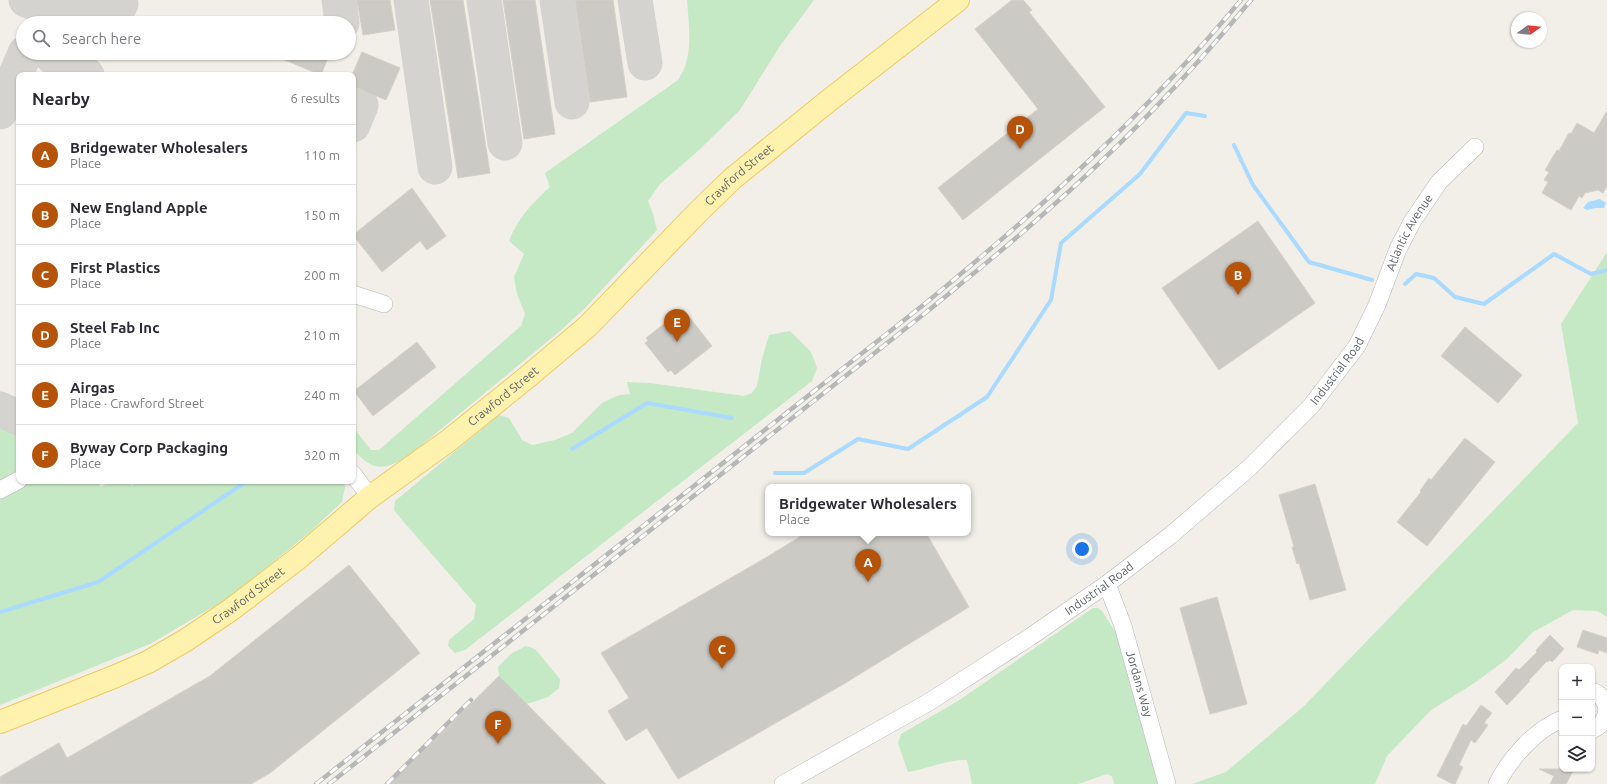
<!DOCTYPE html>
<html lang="en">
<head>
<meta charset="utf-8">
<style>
	:root { --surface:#fff; --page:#f2f2f3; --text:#2b2b33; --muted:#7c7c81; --line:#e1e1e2; --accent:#b45309 }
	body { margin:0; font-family:Ubuntu,sans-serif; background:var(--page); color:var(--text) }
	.controls { position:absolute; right:12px; bottom:12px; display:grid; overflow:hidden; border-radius:8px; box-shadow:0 1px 3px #0004 }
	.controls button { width:36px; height:36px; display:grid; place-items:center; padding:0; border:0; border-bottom:1px solid var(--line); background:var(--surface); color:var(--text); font:20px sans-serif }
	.compass { position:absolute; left:1511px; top:12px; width:36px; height:36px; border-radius:50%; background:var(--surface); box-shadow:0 1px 3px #0004; rotate:75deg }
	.you { position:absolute; left:1082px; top:549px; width:14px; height:14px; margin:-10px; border:3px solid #fff; border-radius:50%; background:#1a73e8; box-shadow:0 0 0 6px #1a73e833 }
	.badge { display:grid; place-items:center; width:26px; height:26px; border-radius:50%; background:var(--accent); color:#fff; font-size:13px; font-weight:700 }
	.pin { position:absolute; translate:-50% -33px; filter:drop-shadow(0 1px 2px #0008) }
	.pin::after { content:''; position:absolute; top:21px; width:14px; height:12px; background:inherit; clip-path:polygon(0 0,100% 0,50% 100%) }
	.popup { position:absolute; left:765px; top:484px; width:206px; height:52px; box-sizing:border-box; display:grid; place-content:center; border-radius:8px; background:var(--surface); filter:drop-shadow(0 1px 3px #0005); font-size:13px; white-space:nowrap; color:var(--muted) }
	.popup b { font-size:15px; color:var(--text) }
	.popup::after { content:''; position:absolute; left:50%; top:100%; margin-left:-8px; border:8px solid transparent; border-top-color:var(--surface) }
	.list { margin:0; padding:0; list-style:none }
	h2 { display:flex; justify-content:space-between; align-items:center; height:52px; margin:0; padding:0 16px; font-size:17px }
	h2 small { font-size:13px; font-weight:400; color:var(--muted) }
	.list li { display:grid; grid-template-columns:26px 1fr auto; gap:12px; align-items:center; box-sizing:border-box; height:60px; padding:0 16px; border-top:1px solid var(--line) }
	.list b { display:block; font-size:15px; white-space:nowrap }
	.list p { margin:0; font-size:13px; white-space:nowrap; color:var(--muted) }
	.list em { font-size:13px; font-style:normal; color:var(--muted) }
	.icon { flex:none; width:22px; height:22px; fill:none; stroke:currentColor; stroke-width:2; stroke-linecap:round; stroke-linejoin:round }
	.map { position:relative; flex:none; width:1607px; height:784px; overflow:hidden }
	.search { position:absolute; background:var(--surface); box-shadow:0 1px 3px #0004; left:16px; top:16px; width:340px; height:44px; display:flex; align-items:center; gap:10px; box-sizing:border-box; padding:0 14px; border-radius:22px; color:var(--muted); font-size:15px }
	.panel { position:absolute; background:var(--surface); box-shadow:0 1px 3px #0004; left:16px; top:72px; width:340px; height:412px; border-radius:8px }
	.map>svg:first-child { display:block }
	.green { fill:#c5e8c5 }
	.water { fill:#aadaff }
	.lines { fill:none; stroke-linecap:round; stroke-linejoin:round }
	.stream { stroke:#aadaff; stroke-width:4 }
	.taxiway { stroke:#d4d3d0; stroke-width:35 }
	.building { fill:#cccac5; stroke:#d6d1c6 }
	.minor-casing { stroke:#b5b8bc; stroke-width:18 }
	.major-casing { stroke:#f2c960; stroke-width:24 }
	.minor { stroke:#fff; stroke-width:17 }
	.major { stroke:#fff2af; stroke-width:22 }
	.rail-casing { stroke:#b6b7b8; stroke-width:4.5 }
	.rail { stroke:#fff; stroke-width:3; stroke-dasharray:9; stroke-linecap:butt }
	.labels { text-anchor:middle; stroke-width:4; stroke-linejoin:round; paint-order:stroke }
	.street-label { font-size:12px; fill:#5f6368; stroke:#fff }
</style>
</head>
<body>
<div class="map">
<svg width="1607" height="784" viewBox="0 0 1607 784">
	<rect width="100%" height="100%" fill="#f1efe8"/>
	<path class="green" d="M687,0H814L780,46L740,110L698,151L660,184L648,201L653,214L657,230L585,308L560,331L412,453C397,463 381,474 364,460C360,457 356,453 354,449C351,443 353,433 353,427L371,450H379L521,326L525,314L517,294L514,277L524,254L509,241C517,219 533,202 550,187L545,173L678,80C694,57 689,27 687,0Z
		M1607,252V617L1598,611L1573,610L1533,632L1507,659L1473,684L1431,710L1387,756L1375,784H1192L1226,772L1303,707L1578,423L1561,324Z
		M790,331L811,352L817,368L812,381L465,650L455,653L448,646L449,640L474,619L476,605L403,521L394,510L395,501L499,415L509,418L522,440L532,445L555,440L572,433L602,403L619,395L630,394L627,382L650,383L744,396L752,393L757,386L762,359L769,335Z
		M0,418L19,427V481H97L101,487L112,481H130L131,486L140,481H343L345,487L342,502L310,532L230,597L150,644L0,705Z
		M1093,608H1098L1102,611L1116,633L1158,784H1114L1112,776L1107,774L1078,784H972L967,760C947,759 928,769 908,772L898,743L901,734L958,701Z
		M526,646L535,649L560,679L559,688L548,697L527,704L499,676L498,667L512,653Z"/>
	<path class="water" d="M1600,199L1606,203L1604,208H1595L1587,210L1583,208L1588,202Z"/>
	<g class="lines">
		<path class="stream" d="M1234,145L1253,185L1309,262L1372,280
			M1405,284L1416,274L1434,278L1455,297L1484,304L1554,254L1591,274L1607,270
			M572,449L647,403L732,418
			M775,473H804L858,439L908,449L987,397L1051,300L1061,243L1140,174L1186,113L1205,116
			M0,612L98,582L247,481"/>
		<path class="taxiway" d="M26,0C56,14 90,7 121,4
			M339,0L342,23
			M411,0L435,167
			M484,0L505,143
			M557,0L572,102
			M635,0L645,63
			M49,53C58,65 74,69 87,75
			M353,102L361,105L353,125
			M0,112L25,53
			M0,409L19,418"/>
	</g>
	<path class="building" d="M357,0H390L395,30L363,35Z
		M430,0H463L490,173L458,178Z
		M503,0H535L555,134L524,139Z
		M575,0H613L627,97L590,102Z
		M1012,0H1023L1032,10L1029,12L1105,107L963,220L938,188L1038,109L975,29Z
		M362,52L400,68L386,100L353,86V73Z
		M268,53H330L321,75Z
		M1607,111V186L1603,193L1598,190L1585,193L1582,198L1579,196L1571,210L1542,193L1548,182L1544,180L1549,172L1545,170L1557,150L1559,151L1569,133L1571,134L1577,123L1594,133Z
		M412,188L446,236L427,250L420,241L382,272L353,235Z
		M1258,221L1315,303L1219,370L1162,288Z
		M683,309L712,346L675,375L671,370L668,372L645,343L648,341L646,338Z
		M1465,327L1522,375L1498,403L1441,356Z
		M417,342L436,367L373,416L354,391Z
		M1465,438L1495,462L1427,546L1397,522L1421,492L1420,491L1429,478L1431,480Z
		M1315,484L1346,590L1310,600L1299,563L1297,564L1292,547H1294L1279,495Z
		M806,533H926L969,607L842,685L678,779L647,728L626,741L608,711L629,698L601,653L767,557Z
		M349,565L420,653L270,773L251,784H0V777L59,743L67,758L210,676Z
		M1217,597L1247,704L1210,714L1180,608Z
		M1583,630L1607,638V653L1599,650L1598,654L1577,647Z
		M1550,635L1564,649L1552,662L1550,660L1548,662L1547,661L1529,680L1530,681L1507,705L1495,692L1516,668L1519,670L1537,652L1536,650Z
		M499,676L606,784H390Z
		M1481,705L1492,713L1484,723L1488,725L1475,743L1471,740L1459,765L1463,767L1455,784H1453L1437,776L1463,724L1466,726Z
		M1539,769H1574L1566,784H1550L1554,776Z"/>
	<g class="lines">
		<g class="minor-casing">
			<g id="minor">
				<path d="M353,294L384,304"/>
				<path d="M353,474L370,497"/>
				<path d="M0,490L19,480"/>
				<path id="s1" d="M1107,584L1123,626L1167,784"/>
				<path d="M1592,691C1601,694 1605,700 1607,708"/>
				<path d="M1592,730C1602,726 1606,719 1607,709"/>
				<path id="s2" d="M783,784L929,702L1030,637L1107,584L1171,535L1249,468L1311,406L1357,346L1377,305L1398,249L1412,222L1439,182L1475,147"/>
				<path d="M1497,784C1510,758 1535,730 1562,719"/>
			</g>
		</g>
		<g class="major-casing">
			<g id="major">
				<path id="s3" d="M0,722L116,676L148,662L186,640L232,609L301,556L370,497L448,441L525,379L588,326L698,212L732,179L827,102L958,0"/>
			</g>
		</g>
		<use href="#minor" class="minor"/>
		<use href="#major" class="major"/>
		<g class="rail-casing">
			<path id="rail" d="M316,784L922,306C1037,212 1146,114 1241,0
				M329,784L924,314C963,282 1002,251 1040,217C1116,151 1187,78 1251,0
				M387,784L471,700"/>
		</g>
		<use href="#rail" class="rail"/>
	</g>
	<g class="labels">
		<g class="street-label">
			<text dy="4" stroke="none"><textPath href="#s3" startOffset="928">Crawford Street</textPath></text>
			<text dy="4" stroke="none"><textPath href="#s2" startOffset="853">Atlantic Avenue</textPath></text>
			<text dy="4" stroke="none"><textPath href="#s2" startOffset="696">Industrial Road</textPath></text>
			<text dy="4" stroke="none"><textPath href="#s3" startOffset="604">Crawford Street</textPath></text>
			<text dy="4" stroke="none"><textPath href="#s2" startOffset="372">Industrial Road</textPath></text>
			<text dy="4" stroke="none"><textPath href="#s3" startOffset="280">Crawford Street</textPath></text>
			<text dy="4" stroke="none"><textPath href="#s1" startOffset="105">Jordans Way</textPath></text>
		</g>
	</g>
</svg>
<div class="controls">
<button>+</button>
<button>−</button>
<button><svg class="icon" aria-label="layers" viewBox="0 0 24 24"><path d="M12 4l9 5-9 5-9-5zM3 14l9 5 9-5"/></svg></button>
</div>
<svg class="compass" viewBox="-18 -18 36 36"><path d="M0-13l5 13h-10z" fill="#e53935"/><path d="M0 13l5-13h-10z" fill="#7c7c81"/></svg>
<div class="you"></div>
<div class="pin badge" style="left:868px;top:582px">A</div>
<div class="popup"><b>Bridgewater Wholesalers</b>Place</div>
<div class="pin badge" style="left:1238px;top:295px">B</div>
<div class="pin badge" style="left:722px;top:669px">C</div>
<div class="pin badge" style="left:1020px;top:149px">D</div>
<div class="pin badge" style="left:677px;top:342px">E</div>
<div class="pin badge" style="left:498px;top:744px">F</div>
<div class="search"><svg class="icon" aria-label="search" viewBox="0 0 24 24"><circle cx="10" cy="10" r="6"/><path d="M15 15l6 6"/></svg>Search here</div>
<section class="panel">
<h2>Nearby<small>6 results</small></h2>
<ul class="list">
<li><span class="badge">A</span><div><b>Bridgewater Wholesalers</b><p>Place</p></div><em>110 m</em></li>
<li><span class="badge">B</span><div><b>New England Apple</b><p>Place</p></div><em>150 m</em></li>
<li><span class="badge">C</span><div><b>First Plastics</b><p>Place</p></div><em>200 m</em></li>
<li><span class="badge">D</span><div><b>Steel Fab Inc</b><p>Place</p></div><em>210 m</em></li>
<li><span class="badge">E</span><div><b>Airgas</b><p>Place · Crawford Street</p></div><em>240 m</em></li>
<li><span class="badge">F</span><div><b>Byway Corp Packaging</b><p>Place</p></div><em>320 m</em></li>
</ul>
</section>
</div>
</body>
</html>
